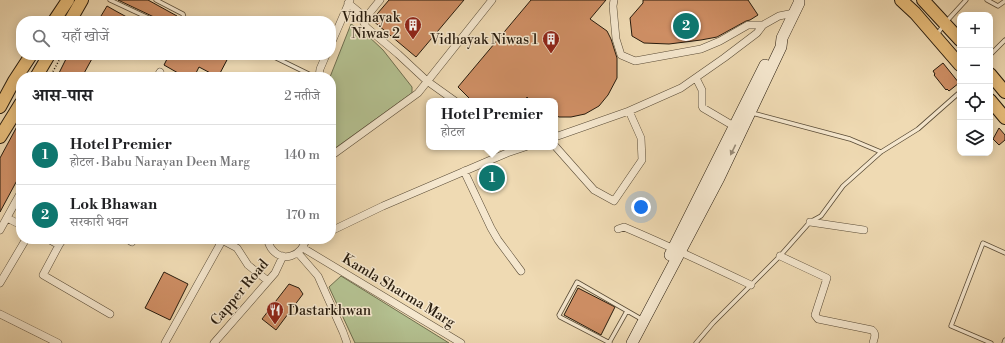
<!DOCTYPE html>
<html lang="hi">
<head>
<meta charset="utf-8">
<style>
	:root { --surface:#fff; --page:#f6f6f6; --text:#202124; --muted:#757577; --line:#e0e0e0; --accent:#0f766e }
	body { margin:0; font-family:"Libre Bodoni","Noto Serif Devanagari",serif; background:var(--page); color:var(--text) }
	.controls { position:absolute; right:12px; top:12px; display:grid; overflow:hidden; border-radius:8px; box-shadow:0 2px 10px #0003 }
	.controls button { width:36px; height:36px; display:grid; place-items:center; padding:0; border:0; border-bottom:1px solid var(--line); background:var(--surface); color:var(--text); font:20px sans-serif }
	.you { position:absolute; left:641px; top:207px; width:14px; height:14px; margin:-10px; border:3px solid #fff; border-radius:50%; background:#1a73e8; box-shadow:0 0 0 6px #1a73e833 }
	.badge { display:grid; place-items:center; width:26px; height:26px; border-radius:50%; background:var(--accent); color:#fff; font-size:13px; font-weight:700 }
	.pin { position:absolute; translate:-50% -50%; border:2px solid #fff; box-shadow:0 1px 4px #0006 }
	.popup { position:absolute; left:426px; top:98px; width:132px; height:52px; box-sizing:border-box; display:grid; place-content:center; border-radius:8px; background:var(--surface); filter:drop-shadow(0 1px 3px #0005); font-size:13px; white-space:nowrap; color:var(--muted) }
	.popup b { font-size:15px; color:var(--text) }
	.popup::after { content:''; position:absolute; left:50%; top:100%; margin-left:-8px; border:8px solid transparent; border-top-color:var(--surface) }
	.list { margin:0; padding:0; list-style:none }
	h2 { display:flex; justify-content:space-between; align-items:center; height:52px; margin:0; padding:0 16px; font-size:17px }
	h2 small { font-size:13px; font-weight:400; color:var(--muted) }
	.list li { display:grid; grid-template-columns:26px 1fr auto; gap:12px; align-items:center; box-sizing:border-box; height:60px; padding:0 16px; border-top:1px solid var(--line) }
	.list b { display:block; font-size:15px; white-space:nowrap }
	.list p { margin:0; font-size:13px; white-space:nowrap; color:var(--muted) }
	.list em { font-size:13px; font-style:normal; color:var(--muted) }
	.icon { flex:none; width:22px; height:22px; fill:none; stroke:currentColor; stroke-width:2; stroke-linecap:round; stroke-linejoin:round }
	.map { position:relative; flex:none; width:1005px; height:343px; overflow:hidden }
	.search { position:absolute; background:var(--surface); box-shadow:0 2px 10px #0003; left:16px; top:16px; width:320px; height:44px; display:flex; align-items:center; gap:10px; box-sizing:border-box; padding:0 14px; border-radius:16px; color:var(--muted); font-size:15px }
	.panel { position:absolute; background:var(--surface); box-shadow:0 2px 10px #0003; left:16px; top:72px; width:320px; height:172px; border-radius:16px }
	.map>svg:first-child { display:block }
	.green { fill:#b4c191; stroke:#6e6e4f }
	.building { fill:#cf8f65; stroke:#271b0d }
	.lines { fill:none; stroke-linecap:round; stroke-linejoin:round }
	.lane-casing { stroke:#594b36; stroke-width:5 }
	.street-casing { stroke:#594b36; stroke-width:8 }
	.secondary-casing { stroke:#271b0d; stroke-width:12 }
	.primary-casing { stroke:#271b0d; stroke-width:14 }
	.path { stroke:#271b0d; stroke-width:1.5; stroke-dasharray:1 2; stroke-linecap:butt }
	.lane { stroke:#f5e7ce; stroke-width:3.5 }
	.street { stroke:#f5e7ce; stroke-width:7 }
	.secondary { stroke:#f5e7ce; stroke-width:11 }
	.primary { stroke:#e8bd7a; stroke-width:12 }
	.oneway { fill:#988b77 }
	.labels { text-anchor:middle; stroke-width:3; stroke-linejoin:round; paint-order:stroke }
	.poi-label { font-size:14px; fill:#271b0d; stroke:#f5e7ce; text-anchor:end }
	.street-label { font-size:14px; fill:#271b0d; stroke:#f5e7ce }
</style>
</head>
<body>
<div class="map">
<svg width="1005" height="343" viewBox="0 0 1005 343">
	<rect width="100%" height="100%" fill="#efdab3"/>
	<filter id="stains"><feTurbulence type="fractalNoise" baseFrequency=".005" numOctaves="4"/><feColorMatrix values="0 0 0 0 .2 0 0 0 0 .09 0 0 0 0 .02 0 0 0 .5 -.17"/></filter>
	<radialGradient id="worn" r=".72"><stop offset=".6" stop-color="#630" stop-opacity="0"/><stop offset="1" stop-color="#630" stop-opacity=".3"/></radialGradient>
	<path class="green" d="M351,24L365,33L383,50L412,87V93L334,149L331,147V77H330Z
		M341,276L449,343H355L329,287Z"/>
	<path class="building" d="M118,0H148L177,16L175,21H158L156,18Z
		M389,0H464L416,57L372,20Z
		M531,0H606L590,19L607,31L611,39L617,58V78L608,95L599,106L585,114L571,117H559L555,115V101H531L527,97L524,101H472L458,87Z
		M643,0H748L758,15L750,20L746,21L717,37L701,40L669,44L644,43L632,36L630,18L643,3Z
		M107,6L114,10L134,21H98Z
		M68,55H94L82,77H57Z
		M169,55H222L228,58L218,77L199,67L194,77H185L164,65Z
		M943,63L959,83L949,91L947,89L946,90L934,75L935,74L933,71Z
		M21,119V173L0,212V158Z
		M999,128L1005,135V140L999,145L993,139Z
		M164,272L188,284L170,320L145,308Z
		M289,284L299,288L303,294L276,330L262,319Z
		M578,288L615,307L601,335L564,315Z"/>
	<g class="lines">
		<g class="lane-casing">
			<path id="lane" d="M110,0L155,21
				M156,0L183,14L185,21
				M987,0L998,6L1005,1
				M936,36L945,23L966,0
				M270,55L315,77
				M990,55L1005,40
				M752,113L850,139L881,152
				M609,343L627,311
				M610,343L560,317L559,315L577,282L643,320
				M696,343L713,323L780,256L810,222L821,216L843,186L881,152L918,129L960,92
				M991,343L951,326L983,243L1005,253
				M1004,343L1005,340"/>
		</g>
		<g class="street-casing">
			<path id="street" d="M614,0L613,6L616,39L621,55L635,61L701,49L720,41L748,25H763
				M348,3L359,12L366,27L398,54L427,81L455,101
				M363,21L380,0
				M331,44L350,0
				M157,77L160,72
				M319,77L320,69L326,55
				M696,78L702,90V106L703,108L737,128
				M555,137L629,111L681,88L724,58L757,33L763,25L779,16L794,13
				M555,146L594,190L614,201L642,160L641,138L629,111
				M331,156L418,93L492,0
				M464,171L491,228L498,240L521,271
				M7,218L21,225
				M810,222L864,230
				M618,229L624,227C667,245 709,265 751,285
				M0,230L21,192
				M331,231L383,206L507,153L525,147
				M48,239L59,245L63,239
				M127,239L132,242
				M220,239L237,248L248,265L268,281
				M267,239C268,242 269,245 271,248C282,264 302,256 306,239
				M59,245L43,275L110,314
				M303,248L461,343
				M298,253L318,276L343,332L347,343
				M780,256L827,278L815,315L818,319L872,330C877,334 874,338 873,343
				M0,283L26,239
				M0,314L58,343
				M165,343L223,239
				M214,343L275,273L283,256"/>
		</g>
		<g class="secondary-casing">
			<path id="secondary" d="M670,255L765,65
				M632,343L719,178L781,47L782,38L799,3V0"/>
		</g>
		<g class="primary-casing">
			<path id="primary" d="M901,0L915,13L960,65
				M923,0L960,40
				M54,21L68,0
				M70,21L82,0
				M990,74L1005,92
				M36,77L49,55
				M990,100L1005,118
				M0,107L14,81L31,55
				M0,137L21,103"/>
		</g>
		<path class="path" d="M50,77L62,55"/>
		<use href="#lane" class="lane"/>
		<use href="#street" class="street"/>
		<use href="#secondary" class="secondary"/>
		<use href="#primary" class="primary"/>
	</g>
	<defs><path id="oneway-solid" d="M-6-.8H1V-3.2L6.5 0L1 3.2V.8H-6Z"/></defs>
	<use class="oneway" href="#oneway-solid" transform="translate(733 150) rotate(116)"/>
	<defs>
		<g id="building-pin" transform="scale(0.9)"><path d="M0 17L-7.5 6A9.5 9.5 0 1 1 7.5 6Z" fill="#8f2418" stroke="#f5e7ce"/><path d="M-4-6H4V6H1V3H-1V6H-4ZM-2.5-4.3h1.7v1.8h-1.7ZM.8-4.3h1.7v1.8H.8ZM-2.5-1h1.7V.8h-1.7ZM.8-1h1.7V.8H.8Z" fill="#fff"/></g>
		<g id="restaurant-pin" transform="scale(0.9)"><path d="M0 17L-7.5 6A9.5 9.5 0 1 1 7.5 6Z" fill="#8f2418" stroke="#f5e7ce"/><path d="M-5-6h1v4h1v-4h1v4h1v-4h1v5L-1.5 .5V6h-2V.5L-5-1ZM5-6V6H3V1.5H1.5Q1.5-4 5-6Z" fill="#fff"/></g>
	</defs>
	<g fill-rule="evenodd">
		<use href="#building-pin" x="413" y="25"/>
		<use href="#building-pin" x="551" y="39"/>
		<use href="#restaurant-pin" x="275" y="310"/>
	</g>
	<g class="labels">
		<g class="poi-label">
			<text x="400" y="22">Vidhayak<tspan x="400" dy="16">Niwas 2</tspan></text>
			<text x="538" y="44">Vidhayak Niwas 1</text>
			<text x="288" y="315" text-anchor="start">Dastarkhwan</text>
		</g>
		<g class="street-label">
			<text transform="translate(399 290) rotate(31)" y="5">Kamla Sharma Marg</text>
			<text transform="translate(239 292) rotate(-50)" y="5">Capper Road</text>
		</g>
	</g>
	<rect width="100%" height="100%" filter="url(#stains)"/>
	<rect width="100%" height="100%" fill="url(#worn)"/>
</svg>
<div class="controls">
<button>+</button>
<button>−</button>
<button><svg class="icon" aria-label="locate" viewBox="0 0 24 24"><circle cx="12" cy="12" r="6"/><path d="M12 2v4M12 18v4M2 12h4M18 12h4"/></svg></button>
<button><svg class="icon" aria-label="layers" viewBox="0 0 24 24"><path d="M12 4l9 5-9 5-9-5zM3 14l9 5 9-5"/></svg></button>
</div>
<div class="you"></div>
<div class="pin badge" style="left:492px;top:178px">1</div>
<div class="popup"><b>Hotel Premier</b>होटल</div>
<div class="pin badge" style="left:686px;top:26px">2</div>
<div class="search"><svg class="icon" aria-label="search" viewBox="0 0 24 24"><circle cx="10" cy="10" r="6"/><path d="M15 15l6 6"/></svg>यहाँ खोजें</div>
<section class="panel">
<h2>आस-पास<small>2 नतीजे</small></h2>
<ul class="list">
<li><span class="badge">1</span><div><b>Hotel Premier</b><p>होटल · Babu Narayan Deen Marg</p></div><em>140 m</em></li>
<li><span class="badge">2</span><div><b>Lok Bhawan</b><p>सरकारी भवन</p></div><em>170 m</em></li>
</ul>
</section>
</div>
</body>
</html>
